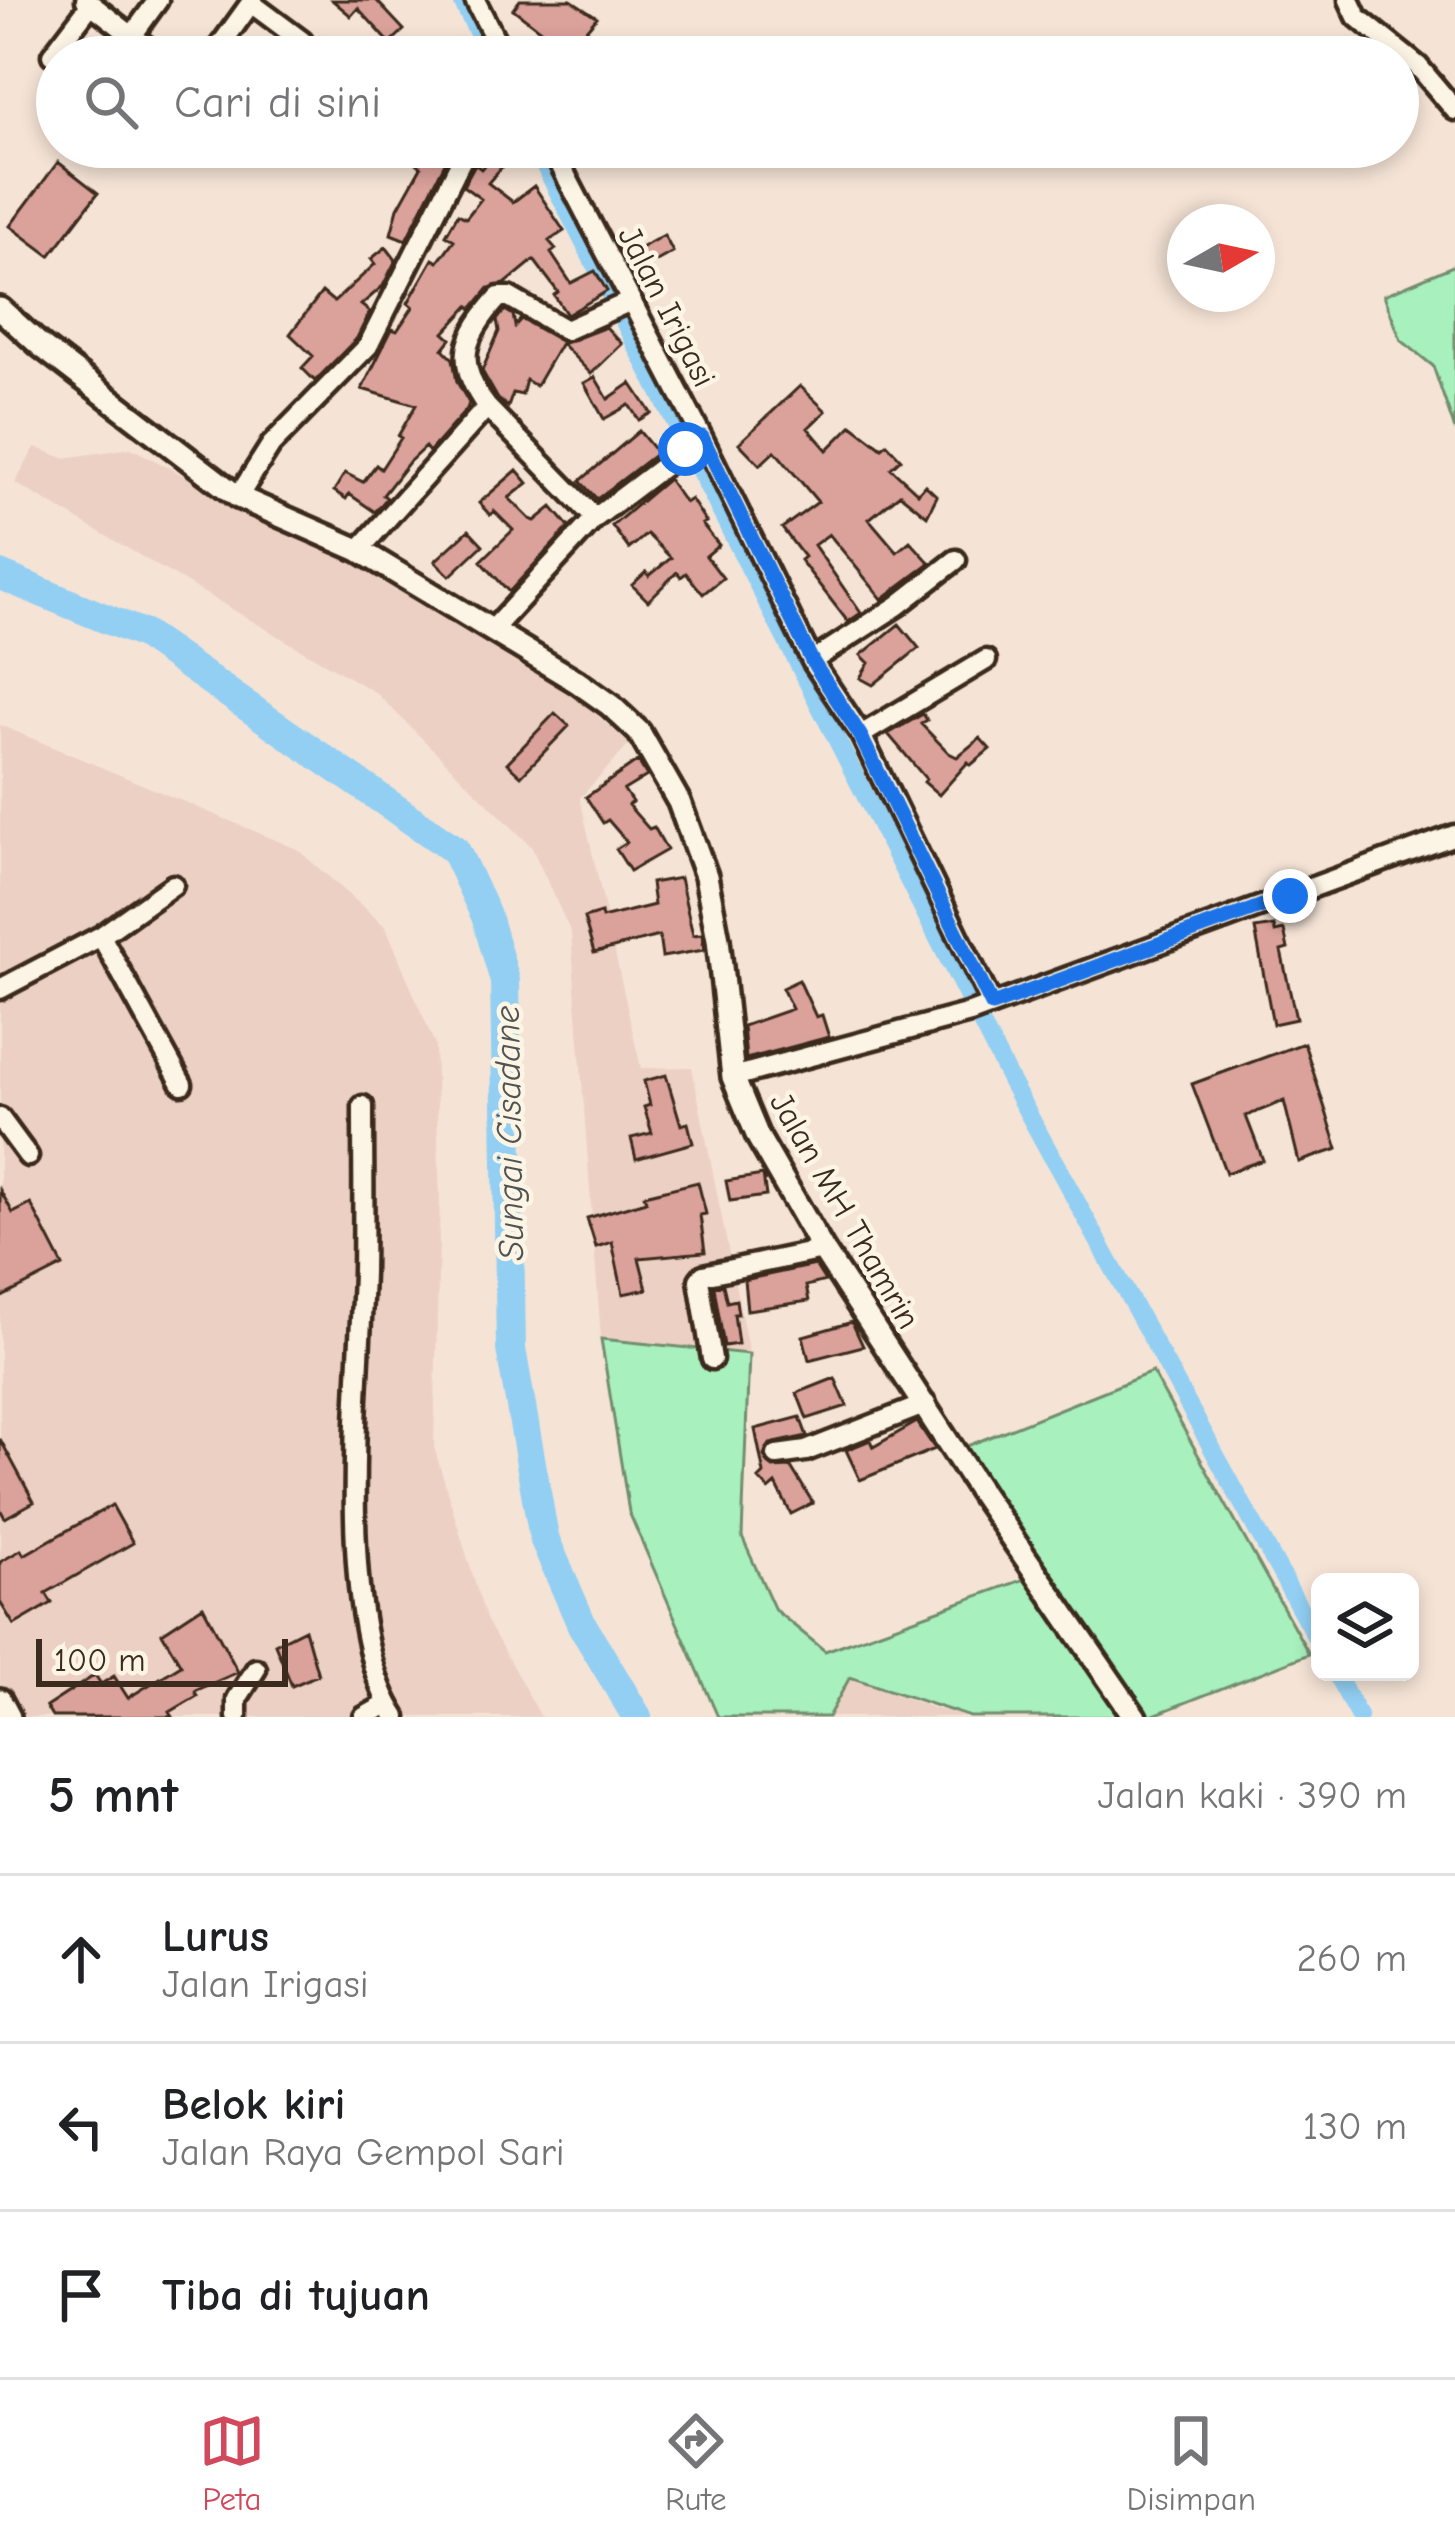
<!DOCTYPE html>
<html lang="id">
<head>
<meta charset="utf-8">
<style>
	:root { --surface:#fff; --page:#f2f2f2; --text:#202124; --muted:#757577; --line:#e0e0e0; --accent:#d1495b }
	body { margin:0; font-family:"Comic Neue",sans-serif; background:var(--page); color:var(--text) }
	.controls { position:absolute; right:36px; bottom:36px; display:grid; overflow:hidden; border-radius:18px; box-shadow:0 6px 18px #0003 }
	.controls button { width:108px; height:108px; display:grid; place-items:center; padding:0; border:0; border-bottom:3px solid var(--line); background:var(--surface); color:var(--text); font:60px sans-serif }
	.compass { position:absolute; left:1167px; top:204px; width:108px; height:108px; border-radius:50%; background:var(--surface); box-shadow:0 6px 18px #0003; rotate:81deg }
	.scale { position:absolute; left:36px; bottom:30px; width:252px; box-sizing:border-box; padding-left:12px; border:6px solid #3b2a1e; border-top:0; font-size:33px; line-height:42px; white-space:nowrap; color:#3b2a1e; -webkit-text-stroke:9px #fcf5e5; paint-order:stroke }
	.stop { position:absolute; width:36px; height:36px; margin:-27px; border:9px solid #1a73e8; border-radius:50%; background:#fff }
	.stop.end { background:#1a73e8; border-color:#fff; box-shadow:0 3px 12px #0008 }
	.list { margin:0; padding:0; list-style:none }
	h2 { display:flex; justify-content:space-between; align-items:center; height:156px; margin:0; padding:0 48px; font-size:51px }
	h2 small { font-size:39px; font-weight:400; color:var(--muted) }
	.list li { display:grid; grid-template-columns:78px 1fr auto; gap:36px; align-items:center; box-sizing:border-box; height:168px; padding:0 48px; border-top:3px solid var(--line) }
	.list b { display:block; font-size:45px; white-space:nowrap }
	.list p { margin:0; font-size:39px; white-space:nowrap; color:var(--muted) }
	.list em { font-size:39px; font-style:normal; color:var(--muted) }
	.icon { flex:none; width:66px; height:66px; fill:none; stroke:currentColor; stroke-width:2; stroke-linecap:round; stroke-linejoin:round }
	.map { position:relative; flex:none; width:1455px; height:1717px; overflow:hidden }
	.search { position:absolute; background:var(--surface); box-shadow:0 6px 18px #0003; left:36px; right:36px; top:36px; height:132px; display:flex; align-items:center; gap:30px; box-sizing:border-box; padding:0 42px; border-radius:66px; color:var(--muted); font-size:45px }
	.sheet { height:660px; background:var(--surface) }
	nav { display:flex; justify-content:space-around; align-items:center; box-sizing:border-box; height:168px; border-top:3px solid var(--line); background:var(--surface); font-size:33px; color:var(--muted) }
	nav a { display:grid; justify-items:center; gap:6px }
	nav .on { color:var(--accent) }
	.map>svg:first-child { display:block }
	.built { fill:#edd0c4 }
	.green { fill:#a8f0bd; stroke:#728d6e; stroke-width:3 }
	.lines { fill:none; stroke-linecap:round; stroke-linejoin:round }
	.canal { stroke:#92cff3; stroke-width:18 }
	.river { stroke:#92cff3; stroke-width:30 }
	.building { fill:#dba19b; stroke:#3b2a1e; stroke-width:3 }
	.minor-casing { stroke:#3b2a1e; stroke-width:27 }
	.tertiary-casing { stroke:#3b2a1e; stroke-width:30 }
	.minor { stroke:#fcf5e5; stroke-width:18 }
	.tertiary { stroke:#fcf5e5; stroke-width:21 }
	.route { stroke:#1a73e8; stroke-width:15 }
	.labels { text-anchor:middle; stroke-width:9; stroke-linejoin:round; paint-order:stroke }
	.street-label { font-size:33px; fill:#3b2a1e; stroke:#fcf5e5 }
	.water-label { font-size:36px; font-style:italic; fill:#515353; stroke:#fcf5e5 }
</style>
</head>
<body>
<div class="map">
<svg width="1455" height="1717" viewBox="0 0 1455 1717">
	<rect width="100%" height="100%" fill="#f5e4d6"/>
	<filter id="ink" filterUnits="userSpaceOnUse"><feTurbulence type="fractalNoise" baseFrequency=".00833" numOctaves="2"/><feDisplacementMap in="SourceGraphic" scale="24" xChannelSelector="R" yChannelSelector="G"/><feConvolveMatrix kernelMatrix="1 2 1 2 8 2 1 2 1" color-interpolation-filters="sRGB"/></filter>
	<g filter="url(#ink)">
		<path class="built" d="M35,447L64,458L131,448L522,650L630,744L580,798L641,1068L692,1067L749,1354L601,1339L571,933L531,846L376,693L15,483Z
			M0,725L297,849L386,927L435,1045L440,1199L434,1447L486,1619L541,1717H0Z
			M849,1677L933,1708L970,1717H828Z"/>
		<path class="green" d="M1455,265V430L1433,366L1401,340L1384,295Z
			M601,1339L749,1354L742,1537L775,1610L825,1651L1025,1579L947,1454L1152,1372L1309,1654L1149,1717H970L850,1677L828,1717H718L629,1512Z"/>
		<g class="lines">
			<path class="canal" d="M461,0L490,57
				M535,147L1012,1084L1320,1645
				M1335,1672L1359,1717"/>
			<path class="river" d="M0,575L143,634L455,850L486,916L505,981L511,1349L544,1538L582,1625L637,1717"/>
		</g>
		<path class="building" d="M332,0H376L404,30L390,43L358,8L351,16Z
			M520,0H571L597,17L571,47L580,57H537L555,41L513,9Z
			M399,147H453L406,240L391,234L398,208L421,167Z
			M499,147L513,154L488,183L513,202L534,186L564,231L549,241L556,249L551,253L571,283L595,271L607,291L567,315L554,295L558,292L534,260L505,284L489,288L472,309L469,306L444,333L451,339L443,349L453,359L457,382L469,403L467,409L429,452L425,447L409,462L383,495L387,498L375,512L349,494L346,499L334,491L345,473L363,482L376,465L381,469L401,438L398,436L416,405L362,389L392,329L397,331L413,307L408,303L433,259L438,262L454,240L446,235L458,214L466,218L481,199L463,186L475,164L481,169Z
			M58,162L98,193L50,256L10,226Z
			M664,235L673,252L633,274L620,251L631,245L635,251Z
			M386,247L396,260L383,286L361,305L370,312L357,338L315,381L302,368L313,356L290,334L322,292L334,302L375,264L371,259Z
			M505,310L513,315L515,326L521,319L564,343L606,327L622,344L591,374L561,343L536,386L526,380L522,395L513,393L508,407L498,399L482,371L499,331L497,320Z
			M595,377L608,399L631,383L651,413L639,420L629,405L604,419L584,383Z
			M800,386L826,411L808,428L827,450L852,425L882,448L887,444L901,459L891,468L918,493L925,485L937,496L927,516L900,494L869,519L897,552L910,541L930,563L882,599L829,534L814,545L861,613L848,622L800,560L804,557L782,528L818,502L775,451L760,465L739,443Z
			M639,431L657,453L597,499L580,481Z
			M517,470L528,483L509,498L530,519L535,521L552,507L569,527L509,592L481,561L513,530L494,511L490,515L479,503Z
			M668,479L685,503L691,499L706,522L702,524L719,545L706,556L723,578L703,594L686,573L681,577L677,572L648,601L632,585L646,572L649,576L671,558L647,534L629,549L612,526Z
			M469,530L483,545L450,576L435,561Z
			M899,624L919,648L873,685L860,678L869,663L861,655Z
			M555,713L569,726L521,776L507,763Z
			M923,714L927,720L921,724L949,753L957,757L980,738L990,749L971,765L968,762L939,795L924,782L926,779L888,734Z
			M638,761L647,776L624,790L632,802L628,805L649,829L654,827L667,850L630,871L616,849L627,842L608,820L603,823L586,797Z
			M680,878L693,935L702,934L704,950L662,957L659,936L594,953L584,918L601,913L602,918L654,905L651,883Z
			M1274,926L1275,932L1284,930L1288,949L1281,951L1296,1019L1273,1024L1255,929Z
			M799,980L816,1017L822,1015L829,1037L746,1059L743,1026L792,1009L782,988Z
			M1304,1043L1338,1149L1299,1162L1284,1101L1246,1116L1263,1160L1226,1173L1192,1084Z
			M666,1075L681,1125L688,1123L693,1143L636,1159L631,1138L652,1133L644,1107L650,1105L644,1081Z
			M763,1175L766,1196L730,1201L726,1181Z
			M698,1182L706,1214L700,1215L705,1252L639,1258L647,1289L623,1294L612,1242L596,1247L587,1218L646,1201L644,1195Z
			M0,1190L13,1213L31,1204L63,1266L0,1298Z
			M815,1265L825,1281L806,1286L809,1301L747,1310L744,1280Z
			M723,1285L727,1302L736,1300L738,1314H734L738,1344L724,1346L714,1287Z
			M852,1322L863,1346L809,1360L803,1336Z
			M835,1378L847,1406L807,1419L797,1393Z
			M800,1417L807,1436L770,1444L764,1456L773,1468L791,1467L813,1503L791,1514L776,1484L769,1490L759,1479L764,1474L755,1429Z
			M917,1422L935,1449L860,1480L846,1450L870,1440L873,1447Z
			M0,1439L34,1502L5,1518L0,1509Z
			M112,1505L133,1543L46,1593L52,1603L14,1625L0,1602V1562L21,1550L24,1555Z
			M203,1606L238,1672L195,1691L197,1696L170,1712L173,1717H52L46,1707L95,1675L101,1684L114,1676L128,1698L181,1665L162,1633Z
			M305,1629L318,1675L292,1686L275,1644Z"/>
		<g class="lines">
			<g class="minor-casing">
				<path id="minor" d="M86,0L132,36L158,0
					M475,0L504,57
					M1349,0L1357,17L1418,66L1455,110
					M251,3L302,41
					M132,36L147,47L141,57
					M52,55L91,4
					M212,57L253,0
					M551,147L702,437L812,661L861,735L992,1005
					M487,407L595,518
					M238,497L271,445L368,346L468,147
					M359,550L487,407C454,362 463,337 499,297H509L566,330L631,301
					M493,629L595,518L702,437
					M812,661L897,606L956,560
					M861,735L986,660
					M101,936L182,1084
					M0,989L101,936L173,885
					M733,1077L970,1013L1455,835
					M363,1106C363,1161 364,1216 363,1272C360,1387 333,1622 396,1717
					M0,1118L28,1156
					M712,1359L699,1280L703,1275L823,1250
					M777,1455L806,1451L926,1404
					M237,1717V1699L256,1669
					M364,1717L387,1704"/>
			</g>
			<g class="tertiary-casing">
				<path id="tertiary" d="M0,309L41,346L238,497L359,550L576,681L610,705L639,732L679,802L706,876L718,939L733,1077L758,1137L823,1250L983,1496L1135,1717
					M0,1700L9,1717"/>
			</g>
			<use href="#minor" class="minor"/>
			<use href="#tertiary" class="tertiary"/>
		</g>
	</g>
	<g class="lines" filter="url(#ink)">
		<path class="route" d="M685,449L702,437L812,661L860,735L992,1005L1290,896"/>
	</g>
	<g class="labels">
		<g class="street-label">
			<text transform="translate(668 306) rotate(63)" y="12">Jalan Irigasi</text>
			<text transform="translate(846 1210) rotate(60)" y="12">Jalan MH Thamrin</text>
		</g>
		<g class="water-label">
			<text transform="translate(508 1133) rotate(-91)" y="13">Sungai Cisadane</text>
		</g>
	</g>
</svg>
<div class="controls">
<button><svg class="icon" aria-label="layers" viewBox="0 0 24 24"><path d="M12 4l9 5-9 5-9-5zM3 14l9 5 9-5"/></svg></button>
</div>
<svg class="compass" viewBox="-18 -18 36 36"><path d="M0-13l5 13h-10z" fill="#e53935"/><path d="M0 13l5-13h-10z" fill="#757577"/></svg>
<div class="scale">100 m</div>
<div class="stop" style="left:685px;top:449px"></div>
<div class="stop end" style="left:1290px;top:896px"></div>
<div class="search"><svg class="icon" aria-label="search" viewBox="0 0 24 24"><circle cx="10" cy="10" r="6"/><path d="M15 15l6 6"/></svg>Cari di sini</div>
</div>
<section class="sheet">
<h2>5 mnt<small>Jalan kaki · 390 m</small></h2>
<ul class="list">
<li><svg class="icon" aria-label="ahead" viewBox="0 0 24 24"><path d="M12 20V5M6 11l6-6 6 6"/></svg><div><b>Lurus</b><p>Jalan Irigasi</p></div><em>260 m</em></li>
<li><svg class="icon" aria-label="left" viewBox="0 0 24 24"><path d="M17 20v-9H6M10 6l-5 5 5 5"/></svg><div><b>Belok kiri</b><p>Jalan Raya Gempol Sari</p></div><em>130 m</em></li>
<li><svg class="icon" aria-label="arrive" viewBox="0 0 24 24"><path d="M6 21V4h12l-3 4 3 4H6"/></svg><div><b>Tiba di tujuan</b></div></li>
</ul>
</section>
<nav>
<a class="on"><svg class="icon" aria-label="map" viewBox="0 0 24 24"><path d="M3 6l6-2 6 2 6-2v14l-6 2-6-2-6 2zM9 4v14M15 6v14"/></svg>Peta</a>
<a><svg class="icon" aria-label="directions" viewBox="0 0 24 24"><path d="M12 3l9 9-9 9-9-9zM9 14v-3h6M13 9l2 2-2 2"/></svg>Rute</a>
<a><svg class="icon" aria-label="saved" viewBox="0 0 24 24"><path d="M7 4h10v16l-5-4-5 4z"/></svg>Disimpan</a>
</nav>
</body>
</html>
